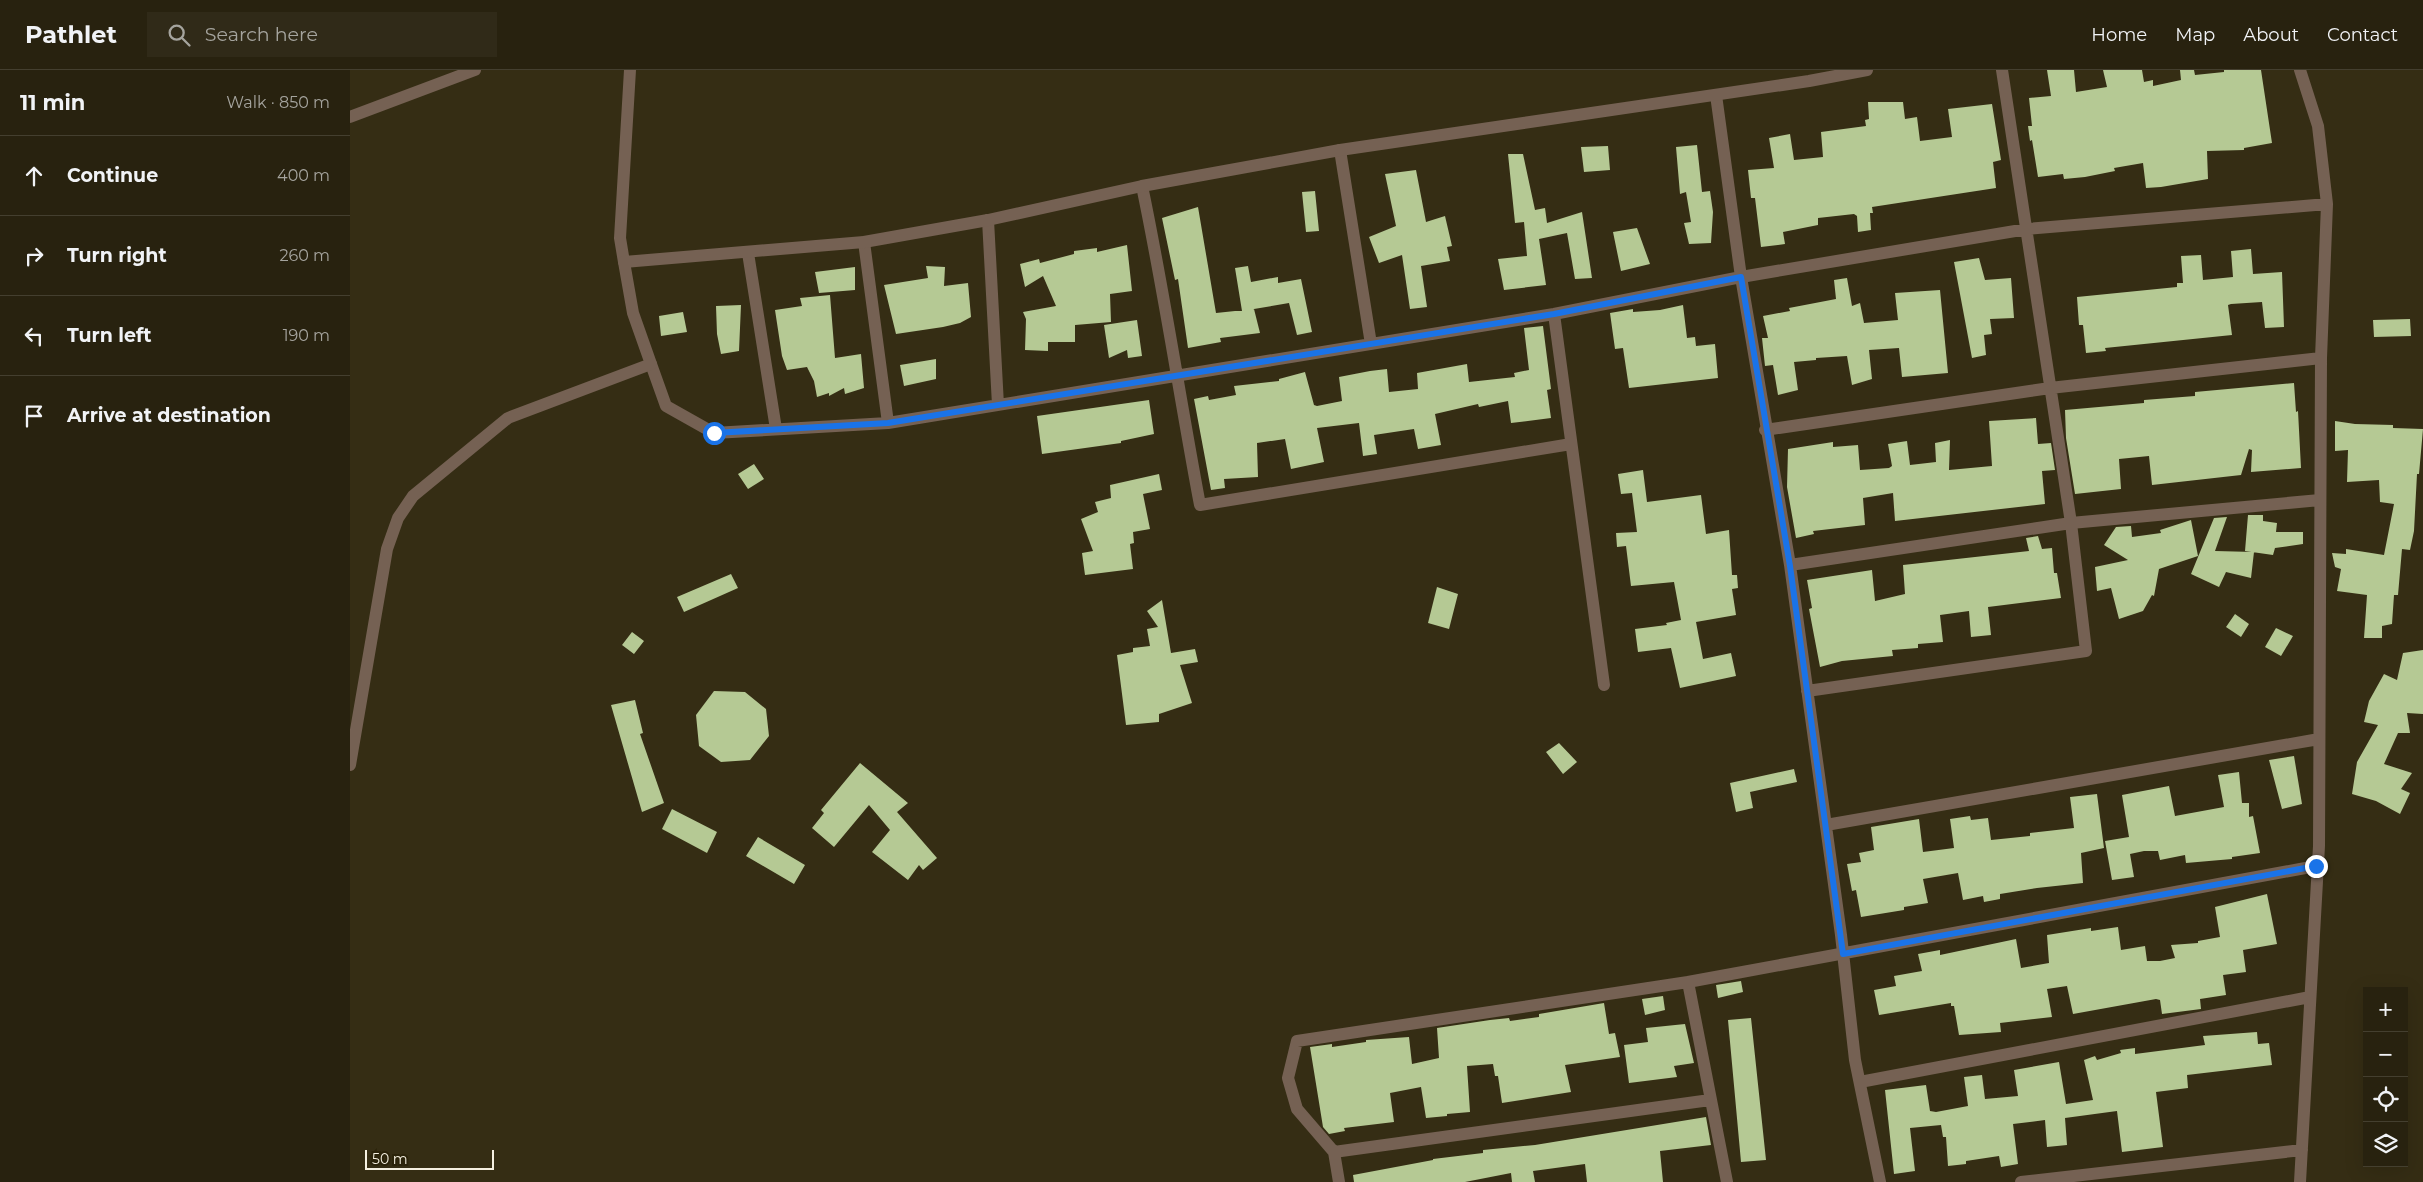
<!DOCTYPE html>
<html lang="en">
<head>
<meta charset="utf-8">
<style>
	:root { --surface:#28220f; --page:#302a18; --text:#f1f3f6; --muted:#a5a49e; --line:#443f2f }
	body { margin:0; font-family:Montserrat,sans-serif; background:var(--page); color:var(--text) }
	.controls { position:absolute; right:15px; bottom:15px; display:grid; overflow:hidden; border-radius:0px; box-shadow:0 5px 20px #0002 }
	.controls button { width:45px; height:45px; display:grid; place-items:center; padding:0; border:0; border-bottom:1px solid var(--line); background:var(--surface); color:var(--text); font:25px sans-serif }
	.scale { position:absolute; left:15px; bottom:12px; width:129px; box-sizing:border-box; padding-left:5px; border:2px solid #f5f0e1; border-top:0; font-size:14px; line-height:18px; white-space:nowrap; color:#f5f0e1; -webkit-text-stroke:4px #2b230a; paint-order:stroke }
	.stop { position:absolute; width:15px; height:15px; margin:-11px; border:4px solid #1a73e8; border-radius:50%; background:#fff }
	.stop.end { background:#1a73e8; border-color:#fff; box-shadow:0 1px 5px #0008 }
	.list { margin:0; padding:0; list-style:none }
	h2 { display:flex; justify-content:space-between; align-items:center; height:65px; margin:0; padding:0 20px; font-size:21px }
	h2 small { font-size:16px; font-weight:400; color:var(--muted) }
	.list li { display:grid; grid-template-columns:32px 1fr auto; gap:15px; align-items:center; box-sizing:border-box; height:80px; padding:0 20px; border-top:1px solid var(--line) }
	.list b { display:block; font-size:19px; white-space:nowrap }
	.list em { font-size:16px; font-style:normal; color:var(--muted) }
	.icon { flex:none; width:28px; height:28px; fill:none; stroke:currentColor; stroke-width:2; stroke-linecap:round; stroke-linejoin:round }
	.map { position:relative; flex:none; width:2073px; height:1112px; overflow:hidden }
	header { display:flex; align-items:center; gap:30px; box-sizing:border-box; height:70px; padding:0 25px; background:var(--surface); border-bottom:1px solid var(--line) }
	header strong { font-size:24px }
	nav { display:flex; gap:28px; margin-inline-start:auto; font-size:18px }
	.search { width:350px; height:45px; background:var(--page); display:flex; align-items:center; gap:12px; box-sizing:border-box; padding:0 18px; border-radius:0px; color:var(--muted); font-size:19px }
	main { display:flex }
	aside { flex:1; background:var(--surface) }
	.map>svg:first-child { display:block }
	.building { fill:#b5c994 }
	.lines { fill:none; stroke-linecap:round; stroke-linejoin:round }
	.minor { stroke:#756153; stroke-width:12 }
	.tertiary { stroke:#756153; stroke-width:12 }
	.route { stroke:#1a73e8; stroke-width:6 }
</style>
</head>
<body>
<header>
<strong>Pathlet</strong>
<div class="search"><svg class="icon" aria-label="search" viewBox="0 0 24 24"><circle cx="10" cy="10" r="6"/><path d="M15 15l6 6"/></svg>Search here</div>
<nav><a>Home</a><a>Map</a><a>About</a><a>Contact</a></nav>
</header>
<main>
<aside>
<h2>11 min<small>Walk · 850 m</small></h2>
<ul class="list">
<li><svg class="icon" aria-label="ahead" viewBox="0 0 24 24"><path d="M12 20V5M6 11l6-6 6 6"/></svg><div><b>Continue</b></div><em>400 m</em></li>
<li><svg class="icon" aria-label="right" viewBox="0 0 24 24"><path d="M7 20v-9h11M14 6l5 5-5 5"/></svg><div><b>Turn right</b></div><em>260 m</em></li>
<li><svg class="icon" aria-label="left" viewBox="0 0 24 24"><path d="M17 20v-9H6M10 6l-5 5 5 5"/></svg><div><b>Turn left</b></div><em>190 m</em></li>
<li><svg class="icon" aria-label="arrive" viewBox="0 0 24 24"><path d="M6 21V4h12l-3 4 3 4H6"/></svg><div><b>Arrive at destination</b></div></li>
</ul>
</aside>
<div class="map">
<svg width="2073" height="1112" viewBox="0 0 2073 1112">
	<rect width="100%" height="100%" fill="#352d14"/>
	<path class="building" d="M1697,0H1724L1726,22L1757,17L1753,0H1792L1794,12L1803,10V16L1831,10L1830,0H1844L1845,5L1874,2V0H1911L1922,73L1894,78V80L1857,81L1858,109L1811,117L1796,118L1793,93L1764,98L1765,101L1735,107L1714,109L1713,104L1688,107L1682,70L1680,71L1678,56H1682L1679,28L1701,26Z
		M1518,32H1553L1555,49L1567,47L1570,71L1602,67L1598,39L1642,34L1651,90L1643,92L1646,118L1522,137L1523,143H1520L1521,160L1508,162L1507,146L1504,144L1468,148V155L1433,162L1435,174L1411,177L1405,128H1401L1398,100L1424,98L1419,68L1440,64L1444,90L1473,87L1471,62L1516,56L1515,50L1519,49Z
		M1347,75L1352,122L1360,121L1363,142L1361,173L1339,174L1334,153L1341,152L1336,122L1330,124L1326,77Z
		M1258,76L1260,100L1234,102L1231,77Z
		M1158,84H1173L1185,140L1195,138L1197,153L1232,142L1242,208L1225,209L1217,163L1189,169L1196,215L1154,220L1148,189L1177,186L1174,152L1165,153Z
		M1066,100L1076,152L1095,146L1102,176L1097,177L1100,191L1071,196L1077,237L1060,239L1052,185L1029,193L1019,167L1046,156L1035,104Z
		M965,121L969,161L956,162L952,122Z
		M848,137L866,243L904,239L910,263L870,268L871,272L838,278L828,209L825,210L812,148Z
		M1287,158L1300,194L1271,201L1263,162Z
		M777,175L782,221L760,224L761,252L725,255V272H698V281L675,280L676,249L673,242L706,236L693,206L675,217L670,194L689,189L690,193L724,184V181L747,178V182Z
		M1901,179L1903,204L1932,202L1934,257L1915,258L1912,232L1881,234L1878,235L1882,265L1755,278L1756,281L1736,283L1733,255H1729L1727,227L1827,217V213H1833L1831,186L1851,185L1853,210L1883,207L1881,181Z
		M1629,188L1635,210L1661,208L1664,248L1640,249L1642,264L1634,265L1636,285L1622,288L1604,192Z
		M576,196L595,197L594,216L618,213L621,247L610,253L593,257L546,264L534,215L578,208Z
		M898,196L901,212L928,207V213L951,209L962,262L947,265L939,233L892,241L885,198Z
		M505,197V220L469,223L465,202Z
		M1497,208L1502,236L1510,233L1514,253L1548,250L1545,223L1590,220L1598,303L1552,307L1549,278L1519,280L1522,309L1502,315L1497,286L1466,288V290L1444,292L1448,320L1428,325L1423,295L1415,296L1412,268H1418L1413,246L1440,241L1439,238L1486,229L1484,210Z
		M480,225L485,288L511,284L514,318L495,324L494,318L479,326V323L467,327L464,311L457,297L437,300L432,286L425,240L452,236L450,228Z
		M391,235L389,281L371,284L367,264L366,236Z
		M1333,235L1337,268L1345,267L1346,276L1365,274L1368,308L1279,318L1273,278L1265,279L1260,243L1283,239V242L1310,240Z
		M333,242L337,262L311,266L309,246Z
		M2060,249L2061,266L2024,267L2023,250Z
		M787,250L792,286L778,288L777,280L759,288L754,255Z
		M1193,256L1201,319L1197,320L1201,348L1161,353L1158,331L1129,337L1128,334L1085,344L1091,375L1068,379L1064,359L1024,365L1027,384L1013,386L1009,353L967,358L974,392L941,399L935,369L907,373L908,407L874,409L875,418L861,420L844,329L858,326L859,330L886,325L884,316L929,311V309L955,302L964,335L967,336L992,331L989,307L1020,301L1037,299L1039,322L1068,319L1067,303L1117,294L1119,312L1165,307L1164,303L1179,300L1174,258Z
		M586,289V309L554,316L550,295Z
		M1944,313L1946,342L1948,341L1951,398L1901,402L1902,380L1899,379L1891,405L1802,415L1799,386L1769,389L1771,419L1725,424L1716,368L1715,340L1794,333V330L1845,326V322Z
		M799,330L804,364L771,371V373L692,384L687,346Z
		M1686,348L1688,374L1701,373L1705,400L1692,401L1695,434L1545,451L1543,423L1513,428L1515,455L1463,461L1464,464L1446,468L1437,417L1438,379L1483,372V377L1508,375L1510,400L1539,398L1542,396L1538,374L1557,371L1560,395L1586,392L1585,373L1600,370L1599,400L1642,396L1639,351Z
		M1985,351L2005,354L2043,355V358L2073,359L2069,404H2067L2064,461L2060,480L2052,479L2048,525H2044L2042,554L2032,556V568H2014L2017,525L1987,521L1991,499L1985,497L1982,483L1996,484V479L2034,485L2044,434L2030,432L2029,410L1997,412L1998,380L1985,381Z
		M404,394L414,409L398,419L388,404Z
		M1293,400L1297,432L1351,425L1356,464L1379,460L1382,505H1387L1388,518L1382,519L1386,545L1346,552L1353,589L1381,583L1386,606L1330,618L1321,578L1288,582L1285,559L1317,555L1316,553L1331,550L1324,512L1281,516L1276,476L1267,477L1266,463L1287,462L1282,423L1271,424L1268,404Z
		M809,404L812,420L793,424L800,459L783,462L784,473L780,474L783,499L735,505L732,483L743,481L731,449L748,442L745,432L761,428L760,415Z
		M1898,445H1913V451L1927,453L1926,462H1953V474L1925,478L1923,485L1895,481Z
		M1877,447L1865,481L1904,482L1901,508L1876,502L1869,517L1841,504L1864,448Z
		M1841,450L1848,486L1809,499L1804,526L1802,525L1793,541L1769,549L1761,518L1747,521L1745,497L1778,490L1754,475L1766,457L1781,456L1782,467L1811,463L1810,460Z
		M1688,466L1692,479L1702,478L1704,503H1707L1711,528L1638,537L1641,565L1621,567L1619,541L1590,545L1593,572L1568,574V578L1542,580L1543,586L1492,591L1470,597L1459,539L1462,538L1457,510L1522,500L1525,531L1555,524L1553,495L1679,481L1676,468Z
		M381,504L388,518L334,542L327,527Z
		M1087,517L1108,524L1099,559L1078,553Z
		M812,530L821,583L845,579L848,592L830,595L842,633L809,644V652L776,655L767,585L783,582V578L800,576L797,559L808,557L797,541Z
		M1885,544L1899,554L1891,567L1876,557Z
		M1926,558L1943,566L1931,586L1915,577Z
		M282,562L294,571L284,584L272,575Z
		M2073,580V644L2057,643L2060,663H2048L2034,694L2062,703L2051,719L2060,723L2050,744L2026,731L2002,724L2007,692L2028,655L2014,652L2019,631L2034,604L2047,610L2053,583Z
		M364,621L395,622L416,639L419,666L400,690L371,692L349,676L346,645Z
		M285,630L293,663L290,664L314,733L292,742L261,635Z
		M1209,673L1227,692L1213,704L1196,682Z
		M1944,686L1952,734L1932,739L1919,690Z
		M510,693L558,733L547,742L587,788L573,800L569,795L558,810L522,782L540,760L519,735L484,777L462,758L474,743L471,740Z
		M1444,699L1447,712L1400,722L1403,738L1386,742L1380,713Z
		M1889,702L1892,733H1899V747L1903,746L1910,783L1882,787V789L1836,793L1835,785L1810,790L1808,781H1794L1780,784L1784,807L1762,810L1755,771L1779,767L1772,725L1819,716L1825,746L1874,737L1868,705Z
		M1747,724L1754,778L1731,783L1733,813L1687,818L1650,824V829L1634,832L1633,826L1613,830L1608,803L1573,809L1578,833L1554,837V840L1511,847L1506,820L1502,821L1497,794L1511,792L1509,783L1524,780L1521,757L1569,749L1573,782L1604,778L1600,749L1620,746L1621,750L1638,748L1641,770L1680,766V763L1724,758L1720,727Z
		M322,739L367,762L357,783L312,759Z
		M408,767L455,795L444,814L396,786Z
		M1917,824L1927,874L1893,880L1896,902L1873,905L1876,925L1850,929L1851,939L1812,944L1810,930L1806,929L1723,944L1717,916L1697,919L1702,947L1650,953L1651,962L1609,965L1604,936H1601V933L1529,945L1524,920L1546,916L1544,906L1572,901L1568,884L1590,880V885L1666,869L1671,898L1699,893L1697,865L1741,858V861L1768,857L1771,880L1795,876L1797,891H1810L1825,888L1821,875L1848,873V871L1870,867L1865,837Z
		M1391,911L1393,922L1368,928L1366,915Z
		M1313,926L1315,940L1295,945L1292,929Z
		M1254,933L1259,964L1265,963L1270,987L1215,995L1221,1022L1152,1033L1148,1006H1145L1143,994L1117,996L1120,1042L1097,1044V1046L1076,1048L1071,1017L1040,1023L1044,1052L994,1058L995,1061L979,1064L973,1057L960,977L982,974V977L1016,972V970L1059,967L1062,994L1089,988L1087,958L1140,950L1159,948L1160,951L1189,947V944Z
		M1401,948L1416,1090L1391,1092L1378,950Z
		M1335,954L1344,993L1324,996L1327,1007L1279,1013L1274,975L1298,972L1296,958Z
		M1907,962L1908,974L1919,973L1922,995L1837,1005L1838,1018L1806,1022L1813,1077L1772,1082L1767,1041L1715,1048L1717,1075L1697,1077L1695,1050L1663,1054L1668,1094L1651,1097L1649,1086L1616,1091V1094L1598,1096L1596,1067H1593L1591,1055L1560,1058L1565,1101L1544,1104L1535,1020L1576,1015L1580,1041L1586,1042L1618,1036L1614,1007L1632,1005L1635,1029L1668,1026L1664,1000L1709,992L1716,1034L1743,1030L1734,990L1745,986L1747,990L1771,983L1770,980L1785,978V984L1855,975L1853,966Z
		M1356,1047L1361,1075L1310,1081L1313,1112H1237L1235,1094L1183,1101L1185,1112H1162L1161,1103L1115,1112H1004L1003,1105L1083,1090V1089L1133,1083V1080L1185,1075Z"/>
	<g class="lines">
		<path class="minor" d="M1366,25L1391,207L1440,495L1491,865L1505,990L1530,1112
			M0,47L125,0
			M990,80L1021,274
			M792,116C814,221 830,329 850,435L1221,374
			M638,150L648,335
			M514,172L538,353
			M398,183L426,359
			M274,192L270,168L280,0
			M1204,244L1254,615
			M301,294L316,336L364,363L538,353L1204,244L1391,207L1677,159L1977,134L1968,56L1950,0
			M1415,360L1700,318L1971,288
			M1440,495L1721,453L1970,430
			M1457,621L1736,581L1721,453L1652,0
			M1476,755L1969,669
			M1338,912L1377,1112
			M1510,1012L1960,927
			M984,1082L1360,1030
			M989,1112L984,1082L947,1039L938,1008L947,971L1338,912L1966,796
			M1671,1112L1952,1080
			M1950,1112L1969,776L1971,288L1977,134"/>
		<path class="tertiary" d="M0,695L37,479L48,448L63,426L158,348L301,294L283,243L274,192L514,172L638,150L792,116L990,80L1459,11L1517,0"/>
	</g>
	<g class="lines">
		<path class="route" d="M364,363L538,353L1204,244L1391,207L1440,496L1493,884L1966,796"/>
	</g>
</svg>
<div class="controls">
<button>+</button>
<button>−</button>
<button><svg class="icon" aria-label="locate" viewBox="0 0 24 24"><circle cx="12" cy="12" r="6"/><path d="M12 2v4M12 18v4M2 12h4M18 12h4"/></svg></button>
<button><svg class="icon" aria-label="layers" viewBox="0 0 24 24"><path d="M12 4l9 5-9 5-9-5zM3 14l9 5 9-5"/></svg></button>
</div>
<div class="scale">50 m</div>
<div class="stop" style="left:364px;top:363px"></div>
<div class="stop end" style="left:1966px;top:796px"></div>
</div>
</main>
</body>
</html>
